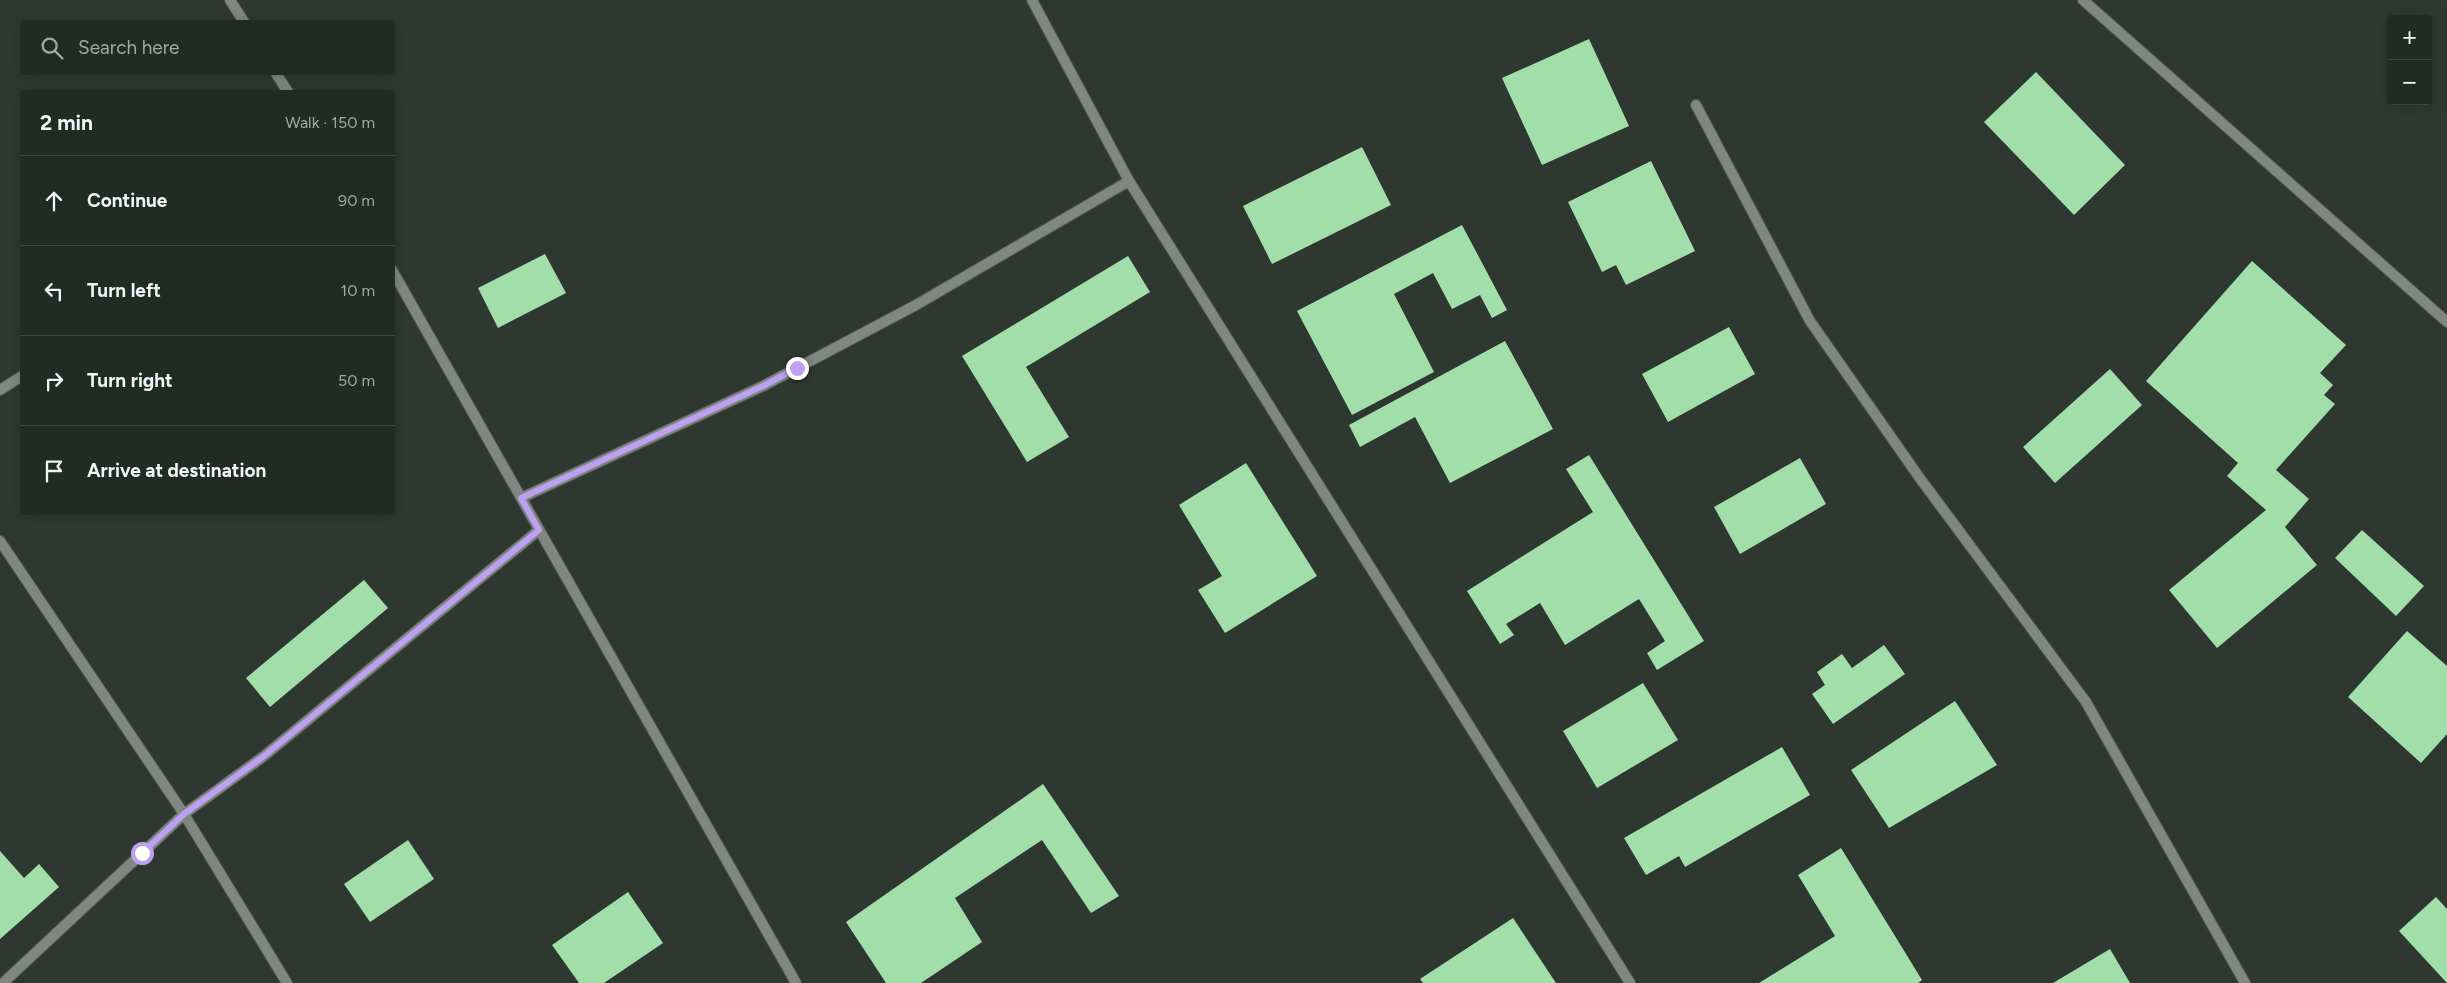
<!DOCTYPE html>
<html lang="en">
<head>
<meta charset="utf-8">
<style>
	:root { --surface:#222a24; --page:#2e3631; --text:#f1f3f6; --muted:#a2a7a6; --line:#3f4641 }
	body { margin:0; font-family:Figtree,sans-serif; background:var(--page); color:var(--text) }
	.controls { position:absolute; right:15px; top:15px; display:grid; overflow:hidden; border-radius:5px; box-shadow:0 2px 12px #0003 }
	.controls button { width:45px; height:45px; display:grid; place-items:center; padding:0; border:0; border-bottom:1px solid var(--line); background:var(--surface); color:var(--text); font:25px sans-serif }
	.stop { position:absolute; width:15px; height:15px; margin:-11px; border:4px solid #bca0f2; border-radius:50%; background:#fff }
	.stop.end { background:#bca0f2; border-color:#fff; box-shadow:0 1px 5px #0008 }
	.list { margin:0; padding:0; list-style:none }
	h2 { display:flex; justify-content:space-between; align-items:center; height:65px; margin:0; padding:0 20px; font-size:21px }
	h2 small { font-size:16px; font-weight:400; color:var(--muted) }
	.list li { display:grid; grid-template-columns:32px 1fr auto; gap:15px; align-items:center; box-sizing:border-box; height:90px; padding:0 20px; border-top:1px solid var(--line) }
	.list b { display:block; font-size:19px; white-space:nowrap }
	.list em { font-size:16px; font-style:normal; color:var(--muted) }
	.icon { flex:none; width:28px; height:28px; fill:none; stroke:currentColor; stroke-width:2; stroke-linecap:round; stroke-linejoin:round }
	.map { position:relative; flex:none; width:2447px; height:983px; overflow:hidden }
	.search { position:absolute; background:var(--surface); box-shadow:0 2px 12px #0003; left:20px; top:20px; width:375px; height:55px; display:flex; align-items:center; gap:12px; box-sizing:border-box; padding:0 18px; border-radius:5px; color:var(--muted); font-size:19px }
	.panel { position:absolute; background:var(--surface); box-shadow:0 2px 12px #0003; left:20px; top:90px; width:375px; height:425px; border-radius:5px }
	.map>svg:first-child { display:block }
	.building { fill:#a2deaa }
	.lines { fill:none; stroke-linecap:round; stroke-linejoin:round }
	.street-casing { stroke:#4c554d; stroke-width:12 }
	.street { stroke:#818682; stroke-width:10 }
	.route { stroke:#bca0f2; stroke-width:6 }
</style>
</head>
<body>
<div class="map">
<svg width="2447" height="983" viewBox="0 0 2447 983">
	<rect width="100%" height="100%" fill="#2e3830"/>
	<path class="building" d="M1589,39L1629,126L1542,165L1502,78Z
		M2036,72L2125,165L2074,215L1984,122Z
		M1362,147L1391,205L1272,264L1243,206Z
		M1651,161L1695,251L1626,285L1616,265L1602,272L1568,202Z
		M1462,225L1507,310L1492,318L1480,295L1452,309L1433,273L1394,294L1434,372L1352,415L1297,311Z
		M545,254L566,293L498,328L478,288Z
		M1128,256L1150,292L1026,367L1069,437L1027,462L962,356Z
		M2252,261L2346,345L2320,373L2333,385L2324,395L2335,404L2276,470L2309,499L2285,527L2317,565L2217,648L2169,590L2266,510L2227,476L2238,463L2146,381Z
		M1729,327L1755,374L1668,422L1642,374Z
		M1505,341L1553,429L1450,483L1415,417L1360,447L1349,425Z
		M2110,369L2142,405L2055,483L2023,447Z
		M1589,455L1704,641L1657,670L1647,653L1665,641L1639,599L1565,645L1540,603L1506,624L1514,635L1500,644L1467,591L1593,512L1566,469Z
		M1800,458L1826,504L1740,554L1714,507Z
		M1246,463L1317,576L1225,633L1198,590L1222,576L1179,505Z
		M2362,530L2424,586L2396,616L2335,558Z
		M364,580L388,608L270,707L246,678Z
		M2407,631L2447,666V734L2421,763L2348,697Z
		M1884,645L1905,674L1833,724L1812,694L1825,685L1817,672L1842,654L1852,668Z
		M1643,683L1678,740L1597,788L1563,731Z
		M1955,701L1997,765L1889,828L1851,770Z
		M1782,747L1810,795L1685,867L1679,856L1646,875L1624,838Z
		M1043,784L1119,896L1091,913L1042,840L955,898L982,942L921,983H886L846,922Z
		M408,840L434,879L370,922L344,884Z
		M1841,848L1922,980L1918,983H1759L1835,936L1798,875Z
		M0,851L24,878L39,864L59,887L0,939Z
		M628,892L663,943L604,983H579L552,945Z
		M2436,897L2447,909V983L2399,931Z
		M1513,918L1556,983H1423L1420,979Z
		M2110,949L2130,983H2053Z"/>
	<g class="lines">
		<g class="street-casing">
			<path id="street" d="M230,0L244,22
				M1032,0L1129,181L1630,983
				M2083,0L2447,322
				M275,72L288,92
				M1696,105L1810,321L1919,477L2086,702L2245,983
				M392,270L796,983
				M0,390L22,376
				M521,498L763,386L916,305L1129,181
				M0,541L184,814L287,983
				M3,983L184,814L264,756L539,530"/>
		</g>
		<use href="#street" class="street"/>
	</g>
	<g class="lines">
		<path class="route" d="M142,853L184,814L264,756L539,530L521,498L763,386L797,368"/>
	</g>
</svg>
<div class="controls">
<button>+</button>
<button>−</button>
</div>
<div class="stop" style="left:142px;top:853px"></div>
<div class="stop end" style="left:797px;top:368px"></div>
<div class="search"><svg class="icon" aria-label="search" viewBox="0 0 24 24"><circle cx="10" cy="10" r="6"/><path d="M15 15l6 6"/></svg>Search here</div>
<section class="panel">
<h2>2 min<small>Walk · 150 m</small></h2>
<ul class="list">
<li><svg class="icon" aria-label="ahead" viewBox="0 0 24 24"><path d="M12 20V5M6 11l6-6 6 6"/></svg><div><b>Continue</b></div><em>90 m</em></li>
<li><svg class="icon" aria-label="left" viewBox="0 0 24 24"><path d="M17 20v-9H6M10 6l-5 5 5 5"/></svg><div><b>Turn left</b></div><em>10 m</em></li>
<li><svg class="icon" aria-label="right" viewBox="0 0 24 24"><path d="M7 20v-9h11M14 6l5 5-5 5"/></svg><div><b>Turn right</b></div><em>50 m</em></li>
<li><svg class="icon" aria-label="arrive" viewBox="0 0 24 24"><path d="M6 21V4h12l-3 4 3 4H6"/></svg><div><b>Arrive at destination</b></div></li>
</ul>
</section>
</div>
</body>
</html>
